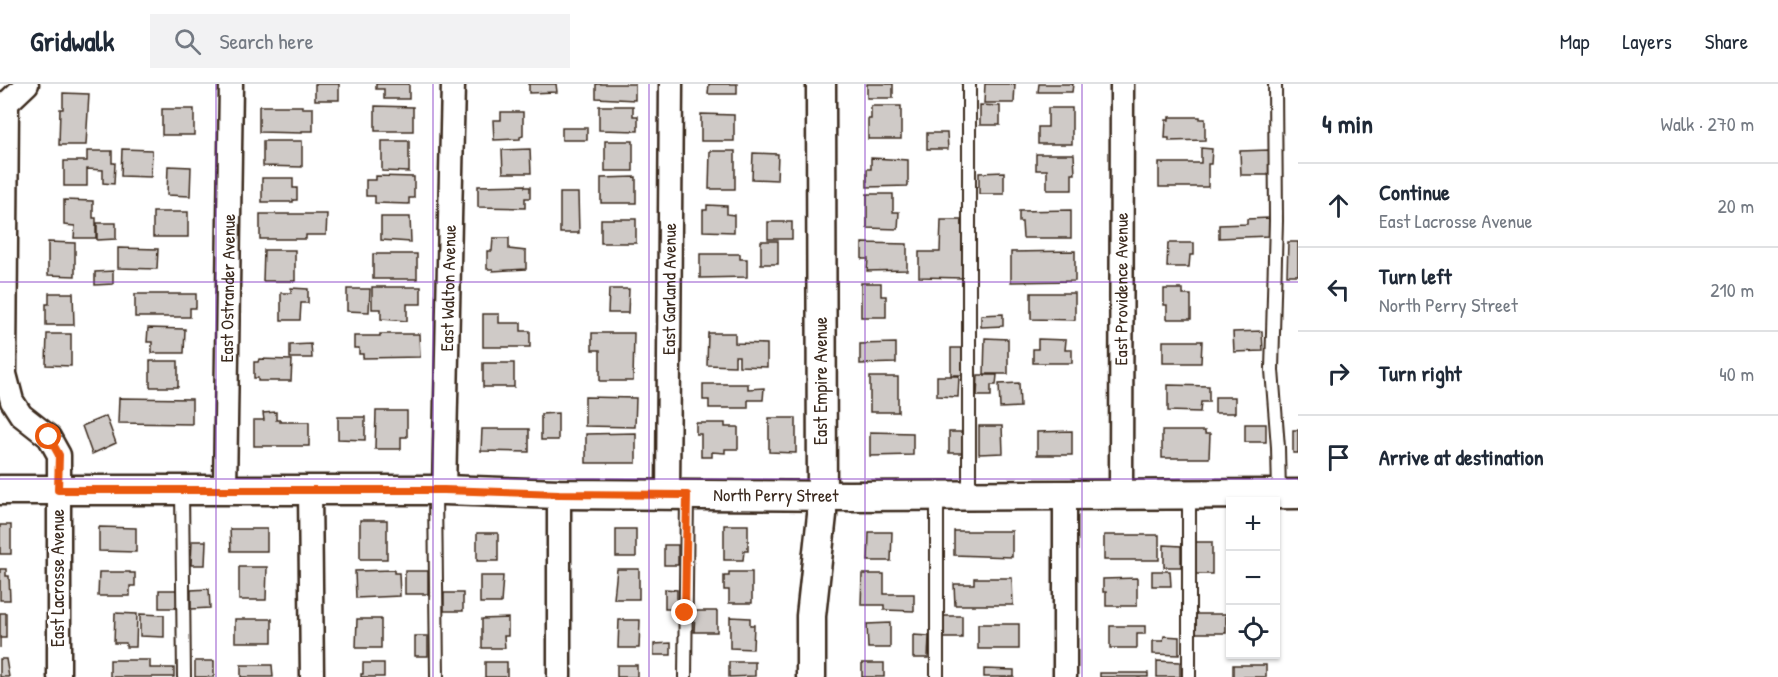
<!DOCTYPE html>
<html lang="en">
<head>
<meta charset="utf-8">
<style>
	:root { --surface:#fff; --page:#f2f2f3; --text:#1f2937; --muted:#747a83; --line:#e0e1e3 }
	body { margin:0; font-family:"Patrick Hand",sans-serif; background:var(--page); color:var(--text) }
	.controls { position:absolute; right:18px; bottom:18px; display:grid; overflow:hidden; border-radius:0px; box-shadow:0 2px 4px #0004 }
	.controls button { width:54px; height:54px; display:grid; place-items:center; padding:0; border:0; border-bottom:2px solid var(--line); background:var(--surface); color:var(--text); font:30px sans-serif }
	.stop { position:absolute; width:18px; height:18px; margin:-14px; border:4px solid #ea580c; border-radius:50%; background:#fff }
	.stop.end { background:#ea580c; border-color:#fff; box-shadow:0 2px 6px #0008 }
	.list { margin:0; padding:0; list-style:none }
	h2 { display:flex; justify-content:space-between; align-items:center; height:78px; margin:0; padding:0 24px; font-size:26px }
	h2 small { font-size:20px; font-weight:400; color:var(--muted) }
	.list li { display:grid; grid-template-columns:39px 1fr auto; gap:18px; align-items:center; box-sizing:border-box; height:84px; padding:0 24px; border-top:2px solid var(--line) }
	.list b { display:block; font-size:22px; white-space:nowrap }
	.list p { margin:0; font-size:20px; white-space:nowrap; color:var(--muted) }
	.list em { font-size:20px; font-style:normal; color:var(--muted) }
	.icon { flex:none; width:33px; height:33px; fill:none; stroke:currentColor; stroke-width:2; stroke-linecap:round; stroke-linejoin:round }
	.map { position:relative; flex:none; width:1298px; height:593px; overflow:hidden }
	header { display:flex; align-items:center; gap:36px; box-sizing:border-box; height:84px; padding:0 30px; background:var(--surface); border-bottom:2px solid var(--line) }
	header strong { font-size:28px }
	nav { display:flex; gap:33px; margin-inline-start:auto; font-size:21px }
	.search { width:420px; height:54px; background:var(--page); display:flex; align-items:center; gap:15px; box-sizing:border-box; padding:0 21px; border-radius:0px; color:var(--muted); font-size:22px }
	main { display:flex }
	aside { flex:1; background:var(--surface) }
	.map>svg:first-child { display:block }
	.building { fill:#cfcac7; stroke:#3b2a1e; stroke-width:1.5 }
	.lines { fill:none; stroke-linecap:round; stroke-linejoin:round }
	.service-casing { stroke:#3b2a1e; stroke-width:16 }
	.minor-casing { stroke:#3b2a1e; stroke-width:27 }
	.tertiary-casing { stroke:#3b2a1e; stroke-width:33 }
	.service { stroke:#fff; stroke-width:12 }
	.minor { stroke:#fff; stroke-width:22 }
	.tertiary { stroke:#fff; stroke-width:28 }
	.route { stroke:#ea580c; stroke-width:8 }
	.grid { fill:none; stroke:#7b2cbf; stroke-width:1.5; stroke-opacity:0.55 }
	.labels { text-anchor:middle; stroke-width:6; stroke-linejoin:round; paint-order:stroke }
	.street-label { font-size:18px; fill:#3b2a1e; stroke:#fff }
</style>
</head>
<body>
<header>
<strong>Gridwalk</strong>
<div class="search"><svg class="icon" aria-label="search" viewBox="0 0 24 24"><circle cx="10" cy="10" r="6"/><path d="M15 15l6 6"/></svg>Search here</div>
<nav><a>Map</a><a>Layers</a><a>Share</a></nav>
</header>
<main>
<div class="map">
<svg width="1298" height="593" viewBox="0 0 1298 593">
	<rect width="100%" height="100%" fill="#fff"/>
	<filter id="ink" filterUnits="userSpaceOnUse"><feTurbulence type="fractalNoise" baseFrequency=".0167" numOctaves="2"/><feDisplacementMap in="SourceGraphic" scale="12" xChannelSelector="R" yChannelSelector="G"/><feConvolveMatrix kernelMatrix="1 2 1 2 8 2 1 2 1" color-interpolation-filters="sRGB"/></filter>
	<g filter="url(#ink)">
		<path class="building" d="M315,0H339V16H315Z
			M376,0H409V15H384V5H376Z
			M529,0H556L557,8L529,9Z
			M596,0H635V16L596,14Z
			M709,0H737V10H708Z
			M867,0H893V14H867Z
			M985,0H1015L1014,19H984Z
			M1039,0H1073L1072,8H1038Z
			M63,9L89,10L86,61H59L60,25H63Z
			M980,21L1000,22V41H980Z
			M259,22H302V24H313V47H302V49L259,48Z
			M375,22L413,23V47H375Z
			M599,22H633V32H638V47L599,46Z
			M871,22H901V55H868V35H871Z
			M1048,24H1072V60H1038V43H1048Z
			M162,25H194V51H162Z
			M501,28H523V52L520,53V55L494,56L493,36H501Z
			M701,30L734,31V57H701Z
			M1169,33H1200V35H1205V56L1169,57V54H1165L1166,36H1169Z
			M562,44H587V56H562Z
			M927,49H947L948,65H927Z
			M263,57H302V83L263,82Z
			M382,57H409V88L382,87Z
			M605,57H633V87H605Z
			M1201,64L1212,65L1211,80H1208V103H1159V79H1201Z
			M122,65L152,66L151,93L121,92Z
			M530,65L531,89H503L502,66Z
			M1269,66V91H1241L1240,67Z
			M87,67H112V79H115L114,100L103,99V86L87,85V102H64V77H87Z
			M710,67H735V105H709Z
			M753,69L778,70L777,96L752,95Z
			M1036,70H1074L1075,90H1072V106H1047V86H1036Z
			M871,74L908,76V102L867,103V85H871Z
			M168,82L191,83L190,112L167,111Z
			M1004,88V110H979V89Z
			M376,92L414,93V114H409V120L375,119V112H366V96H376Z
			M636,93V119H601V94Z
			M262,94H293V104H297V116H293V118H262Z
			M525,101V103H530V114H525V124L478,123V102Z
			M560,109H578L579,149H560Z
			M867,110H893V128H899L898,145L867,144Z
			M64,116L93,117V134H96V154H74L75,142L64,141Z
			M707,121L727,122V130L734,131V148L703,147V126H707Z
			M1071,126V154H1023L1022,138H1019V127Z
			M153,128H188V153H153Z
			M260,130H327L326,151H306V155H260Z
			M381,133H410L411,158L381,156Z
			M1269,134V152L1219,154V141L1247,140V135Z
			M601,135H636V159H601Z
			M941,136H963V194L919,193V168H940Z
			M768,138H792V155H768Z
			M97,139H116V155L97,156Z
			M493,154H509V165L526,167V185L493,187V185H487V167H492Z
			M761,157H778V180H761Z
			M48,158L75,159V192L48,191Z
			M1288,158H1298V191H1287Z
			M862,159L907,160V186L867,187L868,175H862Z
			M1168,159H1194V171H1190L1189,183H1167Z
			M118,164L158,165L157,185L118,184Z
			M264,166H295V197H263Z
			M1075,167V197L1011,198V168Z
			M373,170H417V195H373Z
			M700,170H740V175H747V193L700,194Z
			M113,187V200L95,201V188Z
			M861,199H881V212H886V233H861Z
			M372,203H421V220H407V237L381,235V225H372Z
			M291,204L308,205V219H301L300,236H281V209H291Z
			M347,205H370L369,228L347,227Z
			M609,205H629L628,229H608Z
			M1164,205H1183V211H1191V235H1167V221H1164Z
			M49,209H73L74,241H46V220H49Z
			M1031,209H1075V236L1031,235Z
			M135,210H196V224H190V233H135Z
			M483,230H499V239H521V247H530V263H483Z
			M1003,230V242L981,243V231Z
			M148,244L185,245L184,269H152V258H147Z
			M1262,247L1263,267L1234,268L1233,248Z
			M592,249H634L633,297H600V266H592Z
			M708,249H735V259L767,260V283L739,282V272H735V282L707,281Z
			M47,250H71V282L46,281Z
			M380,250H419L420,273L363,274V270H359V264H354V252H380Z
			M985,254L1008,255V290H984Z
			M1038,255L1066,256L1065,266H1072V279H1033V265H1038Z
			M1163,257H1202L1201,279H1163Z
			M896,259V279L860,280V260Z
			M311,260L312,274H290V261Z
			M951,264H966V291H951Z
			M259,275L292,276L291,297H258V294H254V278H258Z
			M150,277H178V303H150Z
			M483,279H514V303H483Z
			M978,291H997L996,301H991V312H977Z
			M937,292H959L958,313L937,312Z
			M870,293H898V328H870Z
			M1019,299L1020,323L1000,324L999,300Z
			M703,300H748V305L764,304L763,316H748V324H709V316H703Z
			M1168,301L1209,302V318H1201L1200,328L1168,327Z
			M585,313L636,314L635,343L585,342Z
			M1215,313H1235V329H1215Z
			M119,314L192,315V340L118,339Z
			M376,327H407V353H401V365H375Z
			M276,328V336H280V338H309V362H254V336H264L263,329Z
			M558,329V356H541V330Z
			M106,332L116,359L92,370L82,342Z
			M338,333H365V356L338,355Z
			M769,334H796V369L769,368Z
			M696,339H725V343H738V365H725V369L712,368V373H701V350H696Z
			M1245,340H1266V358H1245Z
			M979,342H1002L1003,369L979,370Z
			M482,345H529V368L481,367Z
			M1293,346H1298V369H1293Z
			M1072,347V371H1037V348Z
			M1162,347H1205V350H1210L1209,374H1162Z
			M870,348L913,349V371L870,372Z
			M949,348H964V369H949Z
			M636,349V379H586V350Z
			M360,436H387V475H360Z
			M0,441H11V470H0Z
			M724,441H748V467H744L743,476H724Z
			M99,443L136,444V468L99,467Z
			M230,445H267V467H231Z
			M616,445H636V473H616Z
			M954,447H1012V473L954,471Z
			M869,448H892L891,477H868Z
			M477,449H498V477H477Z
			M1104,451H1159V476H1104Z
			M192,457H206L205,481H191Z
			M1195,458H1212V490H1196Z
			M664,461H678V481H664Z
			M1164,461L1181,462V483H1164Z
			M239,483H267L266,516H239Z
			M0,485H6V492H9L10,516H0Z
			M617,485H639V515H614Z
			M394,486V489H399L400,512L356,514L355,487Z
			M405,487H428V510H405Z
			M1152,487H1170L1171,502H1152Z
			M99,488H130V489H135V502H130V512H98Z
			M729,488H752V519H729V506H724V492H729Z
			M862,490H884V510H914V527L884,526V521H861Z
			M480,492H503L501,519H480Z
			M974,494H1012L1013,521H955L954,500H974Z
			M1137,494V522H1106V508H1103V495Z
			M209,505L210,524L191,525V506Z
			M665,505L677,506V525H665Z
			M159,506H179L178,524H159Z
			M444,509H463V527H444Z
			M695,527H717V548H694Z
			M0,529H6V554H0V564Z
			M115,529L137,530L136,563H126V559H114Z
			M140,530L164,531V553L140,552Z
			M1194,530H1226V549H1194Z
			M942,532H962V554H942Z
			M730,533L750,534V541H754L753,565L730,564Z
			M508,534V552H504L505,564H482V535Z
			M235,535H272V558H235Z
			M357,535H381V564H356Z
			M619,536H640L639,564H618Z
			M890,539V564H868L867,540Z
			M978,540H1019V565H978Z
			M1110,542H1145V550H1137V564H1110Z
			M913,551L929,552L928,574H913Z
			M415,552H428V572H415Z
			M1164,552L1179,553V571L1153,570V557H1163Z
			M671,559V571H654V560Z
			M0,575H6L9,593H0Z
			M110,576H150V584H174V593H110Z
			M195,577H214V593H195Z
			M1157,577L1180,578V593H1157Z
			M485,578H507V593H485Z
			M729,578H755V592L729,593Z
			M363,579H384V593H361V590H363Z
			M862,579H884V593H862Z
			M241,581H272L273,593H241Z
			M617,581H637V593H617Z
			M1233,581H1266V593H1233Z
			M984,585L1014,586V593H984Z
			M1100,589H1148V593H1100Z"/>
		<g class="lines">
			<g class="service-casing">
				<path id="service" d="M969,0V411
					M1275,0L1276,137L1272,286L1278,363L1279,410
					M182,406L184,593
					M435,407L437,593
					M937,411V593
					M685,593L687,411
					M1189,593V411"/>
			</g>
			<g class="minor-casing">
				<g id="minor">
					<path d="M27,0L7,19L5,290L12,317L21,331L49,353L59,371V593"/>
					<path id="s1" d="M225,406L231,0"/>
					<path d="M310,406L312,593"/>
					<path id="s2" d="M444,406L453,0"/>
					<path d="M559,410V593"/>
					<path id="s3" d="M668,411L671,0"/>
					<path d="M1065,411V593"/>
					<path id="s4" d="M1121,411L1122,0"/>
				</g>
			</g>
			<g class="tertiary-casing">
				<g id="tertiary">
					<path id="s5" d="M0,406H444L559,410L848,412L1298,410"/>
					<path d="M811,593V532L822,431L821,0"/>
				</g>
			</g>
			<use href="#service" class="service"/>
			<use href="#minor" class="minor"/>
			<use href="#tertiary" class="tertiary"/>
		</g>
	</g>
	<g class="lines" filter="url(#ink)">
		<path class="route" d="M49,353L59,371L58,406H444L559,410L687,411L685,529"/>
	</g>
	<path class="grid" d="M216,0V593M433,0V593M649,0V593M865,0V593M1082,0V593M0,198H1298M0,395H1298"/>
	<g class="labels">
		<g class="street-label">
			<text dy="6" stroke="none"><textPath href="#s1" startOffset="202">East Ostrander Avenue</textPath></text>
			<text dy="6" stroke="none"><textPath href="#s2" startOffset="202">East Walton Avenue</textPath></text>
			<text dy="6" stroke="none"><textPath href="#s3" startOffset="206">East Garland Avenue</textPath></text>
			<text dy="6" stroke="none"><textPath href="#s4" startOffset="206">East Providence Avenue</textPath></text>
			<text transform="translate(821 297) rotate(-90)" y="6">East Empire Avenue</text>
			<text dy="6" stroke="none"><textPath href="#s5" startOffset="776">North Perry Street</textPath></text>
			<text transform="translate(58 494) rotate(-90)" y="6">East Lacrosse Avenue</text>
		</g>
	</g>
</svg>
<div class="controls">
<button>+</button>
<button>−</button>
<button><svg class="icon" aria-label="locate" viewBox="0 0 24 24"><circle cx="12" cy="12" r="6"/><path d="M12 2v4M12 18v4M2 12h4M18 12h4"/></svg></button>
</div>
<div class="stop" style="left:49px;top:353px"></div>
<div class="stop end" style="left:685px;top:529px"></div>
</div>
<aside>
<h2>4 min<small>Walk · 270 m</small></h2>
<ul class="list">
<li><svg class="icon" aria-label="ahead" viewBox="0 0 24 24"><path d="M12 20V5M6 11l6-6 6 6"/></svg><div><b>Continue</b><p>East Lacrosse Avenue</p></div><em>20 m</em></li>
<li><svg class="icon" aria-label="left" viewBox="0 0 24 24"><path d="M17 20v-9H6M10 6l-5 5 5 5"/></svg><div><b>Turn left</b><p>North Perry Street</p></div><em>210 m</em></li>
<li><svg class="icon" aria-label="right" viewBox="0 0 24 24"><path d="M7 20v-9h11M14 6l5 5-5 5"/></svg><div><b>Turn right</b></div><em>40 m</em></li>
<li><svg class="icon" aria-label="arrive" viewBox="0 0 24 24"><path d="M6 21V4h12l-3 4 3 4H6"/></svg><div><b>Arrive at destination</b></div></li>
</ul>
</aside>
</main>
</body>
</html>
